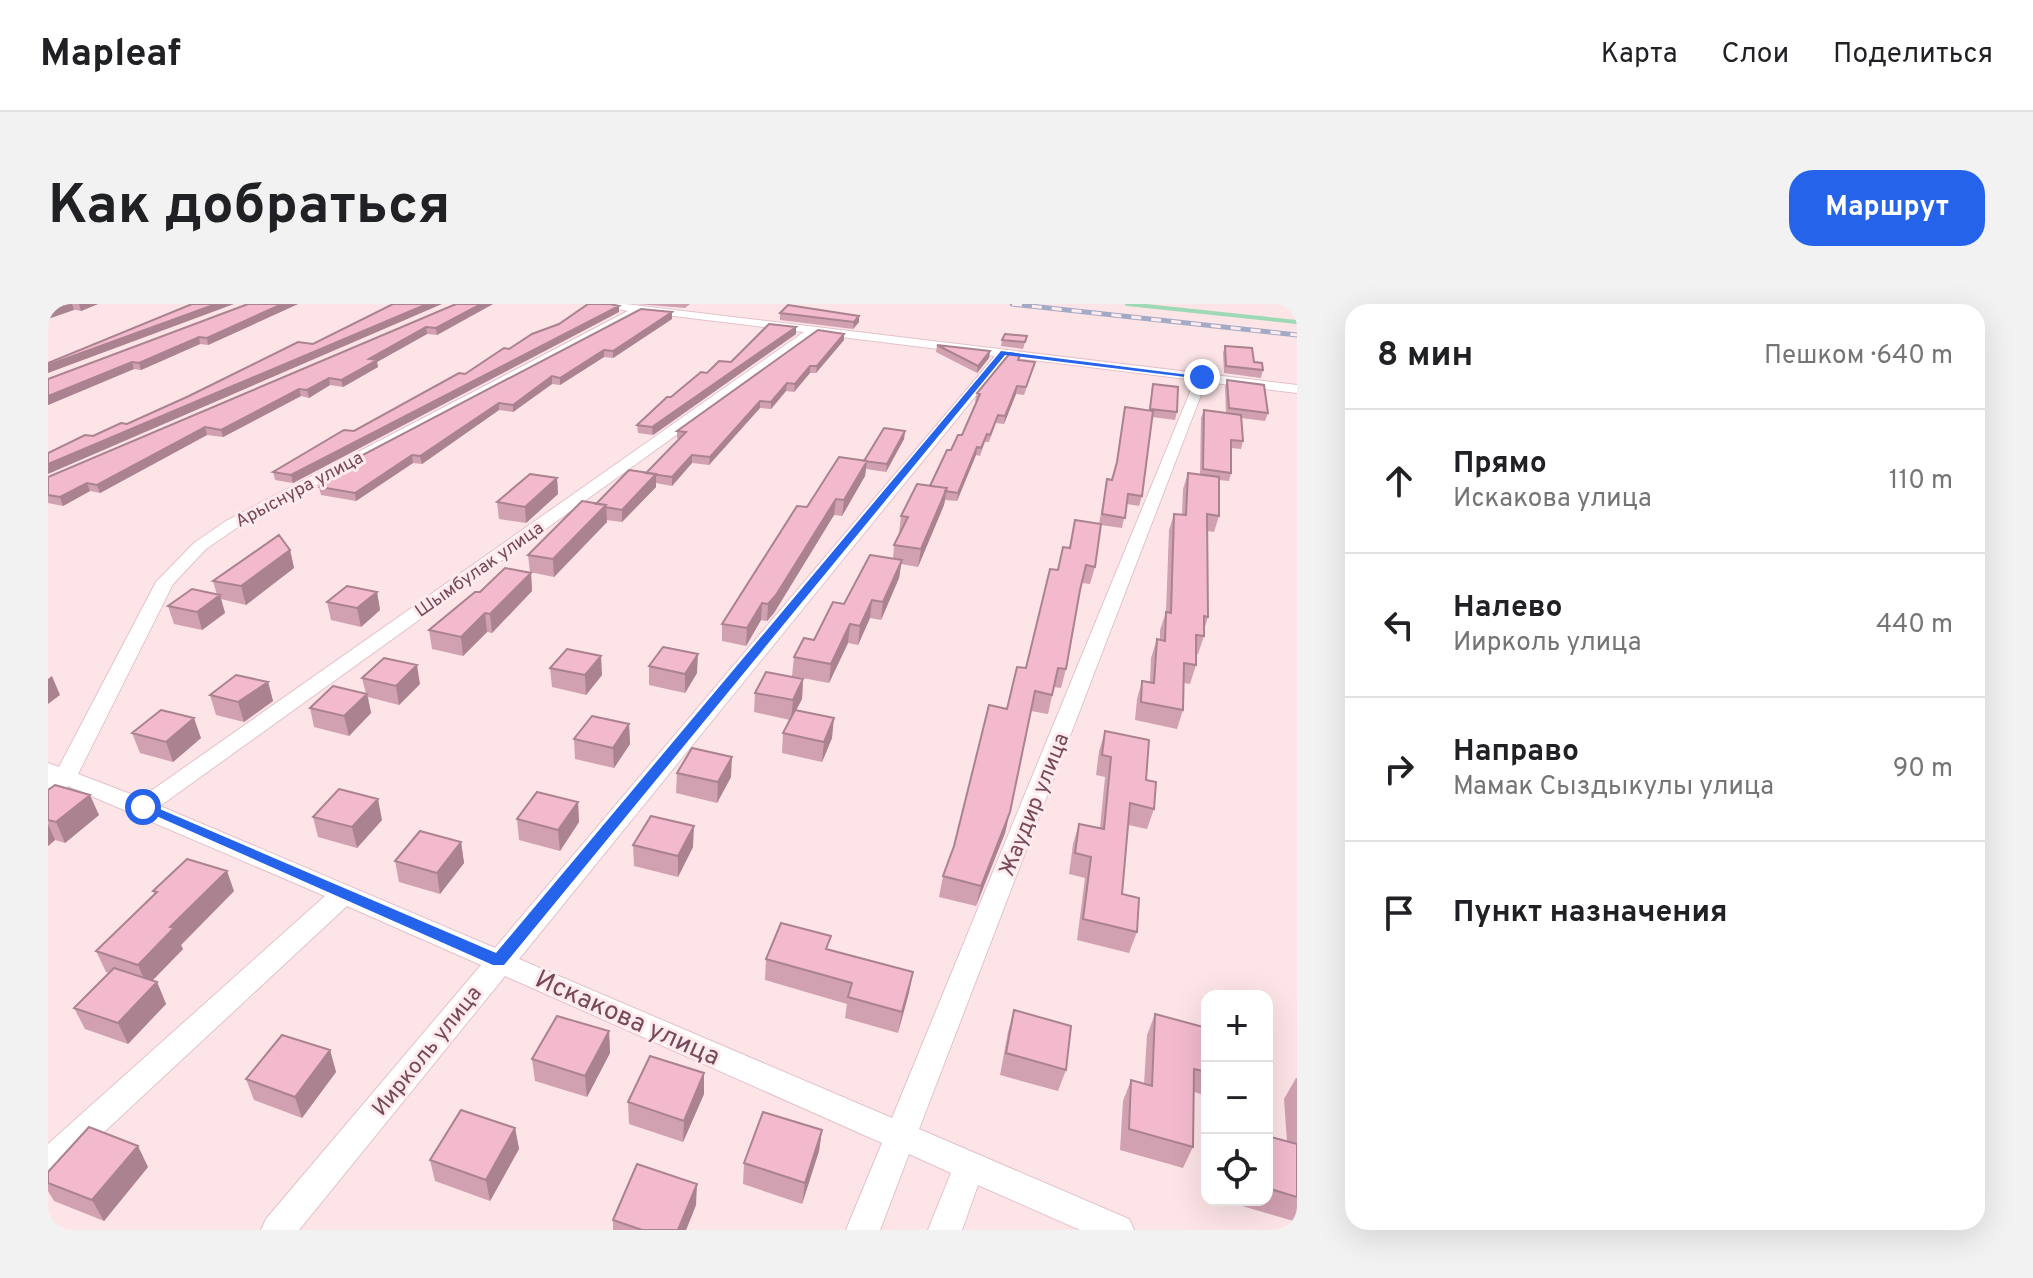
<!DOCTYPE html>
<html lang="ru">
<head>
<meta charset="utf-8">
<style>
	:root { --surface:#fff; --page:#f2f2f2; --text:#202124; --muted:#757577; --line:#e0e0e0; --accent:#2563eb }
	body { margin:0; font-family:Overpass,sans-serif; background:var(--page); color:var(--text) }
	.controls { position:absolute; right:24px; bottom:24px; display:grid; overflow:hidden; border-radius:16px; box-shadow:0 8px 32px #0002 }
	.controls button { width:72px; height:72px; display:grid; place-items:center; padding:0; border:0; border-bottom:2px solid var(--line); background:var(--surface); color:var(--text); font:40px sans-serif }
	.stop { position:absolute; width:24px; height:24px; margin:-18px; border:6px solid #2563eb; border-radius:50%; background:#fff }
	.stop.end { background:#2563eb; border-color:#fff; box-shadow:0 2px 8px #0008 }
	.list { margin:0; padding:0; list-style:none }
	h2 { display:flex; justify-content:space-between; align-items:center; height:104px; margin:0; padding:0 32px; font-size:34px }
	h2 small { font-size:26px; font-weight:400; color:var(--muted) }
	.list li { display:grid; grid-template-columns:52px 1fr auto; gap:24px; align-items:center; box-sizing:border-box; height:144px; padding:0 32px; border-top:2px solid var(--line) }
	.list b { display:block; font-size:30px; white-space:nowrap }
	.list p { margin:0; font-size:26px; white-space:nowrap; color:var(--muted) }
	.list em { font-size:26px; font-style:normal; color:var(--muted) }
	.icon { flex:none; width:44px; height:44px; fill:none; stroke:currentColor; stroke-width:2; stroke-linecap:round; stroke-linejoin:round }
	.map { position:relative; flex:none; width:1249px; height:926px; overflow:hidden; border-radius:24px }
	header { display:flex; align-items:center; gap:48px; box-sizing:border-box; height:112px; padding:0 40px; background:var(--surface); border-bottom:2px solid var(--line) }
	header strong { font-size:38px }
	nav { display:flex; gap:44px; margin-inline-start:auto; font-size:28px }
	.intro { display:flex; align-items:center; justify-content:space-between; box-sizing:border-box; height:192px; padding:0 48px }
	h1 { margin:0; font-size:56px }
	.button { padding:20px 36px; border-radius:24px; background:var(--accent); color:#fff; font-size:28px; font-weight:700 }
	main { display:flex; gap:48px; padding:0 48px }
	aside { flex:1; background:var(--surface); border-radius:24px; box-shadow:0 8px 32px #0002 }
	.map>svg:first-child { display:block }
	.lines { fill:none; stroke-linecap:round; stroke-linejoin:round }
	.stream { stroke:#9ed9b5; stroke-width:4 }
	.minor-casing { stroke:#e3c2cb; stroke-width:2 }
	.minor { fill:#fff; fill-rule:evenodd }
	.rail-casing { stroke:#a2aac6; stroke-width:5 }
	.rail { stroke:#ffeaed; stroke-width:3; stroke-dasharray:10; stroke-linecap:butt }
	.wall { fill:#d1a0b1 }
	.shaded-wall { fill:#aa8290 }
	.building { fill:#f3bace; stroke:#aa8290; stroke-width:2 }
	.route { fill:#2563eb }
	.labels { text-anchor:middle; stroke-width:6; stroke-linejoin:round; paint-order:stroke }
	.far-street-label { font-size:18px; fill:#76495b; stroke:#ffeaed }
	.street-label { font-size:22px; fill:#76495b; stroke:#ffeaed }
	.near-street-label { font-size:26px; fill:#76495b; stroke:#ffeaed }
</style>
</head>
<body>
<header>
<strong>Mapleaf</strong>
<nav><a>Карта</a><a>Слои</a><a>Поделиться</a></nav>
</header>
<div class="intro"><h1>Как добраться</h1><a class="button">Маршрут</a></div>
<main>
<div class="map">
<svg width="1249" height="926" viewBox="0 0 1249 926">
	<rect width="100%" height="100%" fill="#fde4e7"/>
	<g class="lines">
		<path class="stream" d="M1079,0L1249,18"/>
		<g class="minor-casing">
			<path id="minor" d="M546,0H577L1249,81V89L1158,78L871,825L1081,915L1086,926H1032L930,881L914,926H880L903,869L861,850L832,926H798L834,839L457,672L251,926H213L218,915L433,661L299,602L11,870L0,874V840L277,592L20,482L8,493L0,495V459L11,463L108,278L146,239L178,217L580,7ZM593,8L756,28L93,494L30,470L125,280L158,245L190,223ZM769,30L947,52L447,644L112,502ZM959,53L1147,76L844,814L471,655Z"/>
		</g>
		<use href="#minor" class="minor"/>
		<g class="rail-casing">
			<path id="rail" d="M964,0L1249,31"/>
		</g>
		<use href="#rail" class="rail"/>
	</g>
	<path class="wall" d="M0,0H50L33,7Z
		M200,0H250L160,41L152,40L93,66L86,65L0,101V75Z
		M408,0H445L389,31L379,30L329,58L330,63L295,83L282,81L261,94L253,92L175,133L159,131L52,189L42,187L15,202L0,199V173Z
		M589,0H642L637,4Z
		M571,8L245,179L227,176L225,168L417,70L461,45Z
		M732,9L811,18L805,25L732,16Z
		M624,15L565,54L556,53L512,81L504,80L465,108L451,106L374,160L365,159L308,197L273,191L269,175Z
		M748,23V30L605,131L590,129L589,121L623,93L659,69L683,58Z
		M796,30V36L768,69H762L746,88L738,87L723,105L712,104L661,161L644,159L624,182L608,179V183L574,218L558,216L559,218L506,273L482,268L480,251L548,200L598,169L631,135L629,134V127Z
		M979,32L975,45L953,42L954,36Z
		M889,41L942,47L941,54L929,69L888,48Z
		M1177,42L1206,58L1215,66L1213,74L1176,69L1175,49Z
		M972,51L971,56L985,65L976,91L968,90L956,120L948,119L941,138H937L932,152L928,151L909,197L897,196L896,201L870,263L853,260L851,274L833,316L822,314L810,341L800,339L781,379L744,372L746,353L766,336L796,300L845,255L846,241L852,229H851L853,212L882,182L914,131L929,97H927L929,89Z
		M1179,76L1220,109L1217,117L1193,114L1195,137L1193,145L1183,144V169L1181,177L1171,176V212L1166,228L1160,227V313L1156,326V332L1150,350H1148V361L1142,380L1136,379L1135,406L1129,425L1087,416L1089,395L1094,377L1102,378L1103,354L1109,335L1112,336V326L1118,308L1121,226L1126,210L1134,211L1135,185L1140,169L1152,171L1153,114L1156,106L1178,109L1177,83Z
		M1105,80L1129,108L1127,116L1104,113L1094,192L1091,202L1079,200L1074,224L1053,221L1047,263L1042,280L1034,279L1018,365L1013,384L1006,383L1000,410L983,407L957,529L928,602L891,593L895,572L959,405L978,364L1010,266L1021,244L1027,216L1051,220L1059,175L1064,176L1067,167L1077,103L1101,106Z
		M857,127L856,135L838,168L818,165L817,172L794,212L786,211L726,309L719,317L713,316L698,342L674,337V320L759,203L816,156Z
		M509,174L510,190L478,219L451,215L449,198Z
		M242,246L246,264L198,301L173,295L177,309L154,326L126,320L120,302L169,291L165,277Z
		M483,269L484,287L444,329L439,328L415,352L384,345L381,326L432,288Z
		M329,288L332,306L313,323L283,316L279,298Z
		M601,362L649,369L637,389L601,381Z
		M502,364L554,371L538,391L504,383Z
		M314,374L372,380L351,401L320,393L323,409L301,432L266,423L262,404L318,390Z
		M755,375L754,395L748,406L784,434L774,458L734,449L735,429L742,416L706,408L707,389Z
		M220,378L225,397L196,418L168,411L162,391Z
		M581,420L582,440L566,464L527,455L526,435Z
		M1057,427L1098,476L1106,505L1099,525L1080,521L1074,590L1089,628L1081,649L1029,636L1037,574L1021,570L1025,540L1031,520L1052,524L1057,473L1048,471L1051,447Z
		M84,429L153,434L125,458L92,449Z
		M629,469L683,473L669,499L628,489Z
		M0,486L51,511L17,539L7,536L0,542Z
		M530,498L531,518L512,547L471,536L469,515Z
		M265,513L334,516L309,544L270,533Z
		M413,538L416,559L392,590L351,578L347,557Z
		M585,541L645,543L630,573L586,562Z
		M105,587H186L133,641L135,645L104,677L109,678L118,700L80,740L37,725L26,704L61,669L58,668L48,647L107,591Z
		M781,646L865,668L850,729L797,714L799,700L717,676L718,655Z
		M966,706L1018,766L1010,787L952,771L960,728Z
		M1107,710L1159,724V786L1156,791L1146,788L1145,843L1135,864L1072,846L1075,797L1083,776L1096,780L1099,731Z
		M561,727L562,749L539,793L487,777L484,755Z
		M282,746L288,768L254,814L206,796L198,775Z
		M656,769V790L635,838L581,820L580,798Z
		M1248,774H1249V918L1194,902V896H1219V832L1239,838L1236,795Z
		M467,824L471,845L442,897L387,877L382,856Z
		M774,826L771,847L754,900L695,880L696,859Z
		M100,863L56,917L6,897L0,887V868Z
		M648,901L638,926H565V916Z"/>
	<path class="shaded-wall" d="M0,0H24L26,6L0,15Z
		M31,0H50L33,7Z
		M168,0H186L0,69V61Z
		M234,0H250L160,41L159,34Z
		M379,0H394L0,170V160Z
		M433,0H445L389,31L388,24Z
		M571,2V8L245,179L243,171Z
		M624,8V15L565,54V47Z
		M811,12V18L805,25L806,18Z
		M378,23L379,30L329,58L330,63L295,83L293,76L321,55Z
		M748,23V30L605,131L604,123Z
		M796,30V36L768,69L769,62Z
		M151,33L152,40L93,66L91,59Z
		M556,46V53L512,81V74Z
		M942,47L941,54L929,69L930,62Z
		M84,58L86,65L0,101V92Z
		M762,62V69L746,88L747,80Z
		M504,72V80L465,108V101Z
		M281,74L282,81L261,94L259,86Z
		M739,79L738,87L723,105V98Z
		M969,82L968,90L956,120L957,112Z
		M251,85L253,92L175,133L173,126Z
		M712,97V104L661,161L662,153Z
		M451,99V106L374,160L372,152Z
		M157,123L159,131L52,189L49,181Z
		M857,127L856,135L838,168L839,160Z
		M929,143L928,151L909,197L910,189Z
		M364,151L365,159L308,197L307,189Z
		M644,151V159L624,182V173Z
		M819,157L817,172L794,212L796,196Z
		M608,170V183L574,218V206Z
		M509,174L510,190L478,219L477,203Z
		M39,179L42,187L15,202L12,193Z
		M899,184L896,201L870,263L873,245Z
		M788,195L786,211L726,309L719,317L720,300Z
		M558,201L559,218L506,273L505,255Z
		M242,246L246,264L198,301L193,282Z
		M854,256L851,274L833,316L835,298Z
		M483,269L484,287L444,329L442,310Z
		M329,288L332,306L313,323L309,304Z
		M172,291L177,309L154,326L149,308Z
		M824,296L822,314L810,341L812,322Z
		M714,299L713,316L698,342L699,324Z
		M437,309L439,328L415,352L413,333Z
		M802,320L800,339L781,379L783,360Z
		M650,350L649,369L637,389V370Z
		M553,352L554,371L538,391L537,371Z
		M369,361L372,380L351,401L348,382Z
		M4,372L12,391L0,400V375Z
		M755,375L754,395L743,416L745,396Z
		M220,378L225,397L196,418L190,398Z
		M319,390L323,409L301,432L296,412Z
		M146,414L153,434L125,458L118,438Z
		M786,414L784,434L774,458L776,438Z
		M581,420L582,440L566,464L565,444Z
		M684,453L683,473L669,499L670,478Z
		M42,491L51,511L17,539L8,518Z
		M330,495L334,516L309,544L304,523Z
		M530,498L531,518L512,547L510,526Z
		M962,508L957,529L928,602L933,582Z
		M0,520L7,536L0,542Z
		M646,522L645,543L630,573V552Z
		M413,538L416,559L392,590L389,569Z
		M179,567L186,587L133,641L135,645L99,682L90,661L122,623Z
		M865,668L861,689L850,729L854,708Z
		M109,678L118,700L80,740L70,719Z
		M561,727L562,749L539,793L537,772Z
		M282,746L288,768L254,814L247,793Z
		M656,769V790L635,838L636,817Z
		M467,824L471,845L442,897L438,876Z
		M774,826L771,847L754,900L757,879Z
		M90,842L100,863L56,917L44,896Z
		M649,880L648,901L638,926H630Z"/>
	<path class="building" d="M144,0H168L0,61V59Z
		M200,0H234L159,34L151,33L91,59L84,58L0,92V75Z
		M345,0H379L0,160V149L37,131L45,132L73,119L79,120L141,92L250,38L265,40Z
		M408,0H433L388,24L378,23L321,55L329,56L293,76L281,74L259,86L251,85L173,126L157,123L49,181L39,179L12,193L0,191V173Z
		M540,0H562L571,2L243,171L225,168L296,126L306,127L411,69L417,70L456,44L461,45L484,30L511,20Z
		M740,1L811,12L806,18L732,9Z
		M593,5L624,8L565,47L556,46L512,74L504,72L465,101L451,99L372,152L364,151L307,189L272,183L281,177L269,175Z
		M721,20L748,23L604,123L589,121L619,93H623L653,68L659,69L671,57L683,58Z
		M770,26L796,30L769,62H762L747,80L739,79L723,98L712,97L662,153L644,151L624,173L598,169L638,128L629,127Z
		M957,30L979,32L977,38L954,36Z
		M889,41L942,47L930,62Z
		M1177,42L1204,44L1206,58L1214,59L1215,66L1178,62Z
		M962,49L972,51L970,56L987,58L978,83L969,82L957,112L950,111L942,131L939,130L933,144L929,143L910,189L897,187L899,184L882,182L899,146H903L910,131H914L932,90L929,89Z
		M1179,76L1216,81L1220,109L1181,104Z
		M1105,80L1130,83L1129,108L1102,105Z
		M1077,103L1105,107L1094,192L1080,190L1077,214L1054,210L1059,175L1064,176L1069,158Z
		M1156,106L1193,111L1195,137L1183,136V169L1155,165Z
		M836,124L857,127L839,160L816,157Z
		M791,153L819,157L796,196L788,195L728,291L720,300L714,299L699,324L674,320L749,202L759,203Z
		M581,166L608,170L574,206L557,203L558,201L548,200Z
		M1140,169L1171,173V212L1159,210L1160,313L1156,312V332L1148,331V361L1136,359L1135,406L1093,398L1094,377L1106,379L1109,335L1117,337L1118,308L1123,309L1126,210L1138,211Z
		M482,170L509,174L477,203L449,198Z
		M869,180L899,184L873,245L846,241L860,213L853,212Z
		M534,197L558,201L505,255L480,251Z
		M1027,216L1053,220L1047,263L1038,261L1032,286L1018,365L1010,364L1004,391L987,387L962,508L933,582L895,572L906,542L941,401L959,405L969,363L978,364L1002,265L1010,266L1015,243L1022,244Z
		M231,231L242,246L193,282L165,277Z
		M822,251L854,256L835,298L824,296L812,322L802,320L783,360L746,353L756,334L766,336L785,298L796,300Z
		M457,264L483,269L442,310L437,309L413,333L381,326L427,288H432Z
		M299,282L329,288L309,304L279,298Z
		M144,285L172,291L149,308L120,302Z
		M615,343L650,350L637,370L601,362Z
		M519,345L553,352L537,371L502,364Z
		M336,354L369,361L348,382L314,374Z
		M718,368L755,375L745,396L707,389Z
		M188,371L220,378L190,398L162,391Z
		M285,382L319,390L296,412L262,404Z
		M113,406L146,414L118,438L84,429Z
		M747,406L786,414L776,438L735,429Z
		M544,412L581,420L565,444L526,435Z
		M1057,427L1101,436L1098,476L1108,478L1106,505L1082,499L1074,590L1091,594L1089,628L1035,615L1043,553L1027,549L1031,520L1056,525L1063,453L1054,451Z
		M644,444L684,453L670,478L629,469Z
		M7,481L42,491L8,518L0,516V486Z
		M291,485L330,495L304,523L265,513Z
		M489,488L530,498L510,526L469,515Z
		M603,512L646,522L630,552L585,541Z
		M372,527L413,538L389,569L347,557Z
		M139,555L179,567L122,623L126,624L90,661L48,647L109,588L105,587Z
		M733,619L783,632L778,645L865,668L854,708L800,693L804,679L718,655Z
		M66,664L109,678L70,719L26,704Z
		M966,706L1023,722L1018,766L958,749Z
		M1107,710L1159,724V768L1146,765L1145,843L1081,825L1083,776L1104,782Z
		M509,712L561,727L537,772L484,755Z
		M234,731L282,746L247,793L198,775Z
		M602,752L656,769L636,817L580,798Z
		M413,806L467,824L438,876L382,856Z
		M715,808L774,826L757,879L696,859Z
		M41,823L90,842L44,896L0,879V868Z
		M1219,832L1249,840V893L1219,884Z
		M589,860L649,880L630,926H594L565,916Z"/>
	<path class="route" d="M953,47L1157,73L1154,75L957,51L456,661H445L88,503L90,500H100L448,649Z"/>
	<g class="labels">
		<g class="far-street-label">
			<text transform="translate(251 185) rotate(-28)" y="6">Арыснура улица</text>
			<text transform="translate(431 265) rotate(-35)" y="6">Шымбулак улица</text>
		</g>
		<g class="street-label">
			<text transform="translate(985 500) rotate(-68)" y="8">Жаудир улица</text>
			<text transform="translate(378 746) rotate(-51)" y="8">Иирколь улица</text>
		</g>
		<g class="near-street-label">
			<text transform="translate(580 713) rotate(24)" y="9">Искакова улица</text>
		</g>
	</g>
</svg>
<div class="controls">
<button>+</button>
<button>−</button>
<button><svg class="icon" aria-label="locate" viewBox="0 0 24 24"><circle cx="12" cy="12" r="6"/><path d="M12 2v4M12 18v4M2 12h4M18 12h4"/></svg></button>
</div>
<div class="stop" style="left:95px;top:503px"></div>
<div class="stop end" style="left:1154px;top:73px"></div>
</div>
<aside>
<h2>8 мин<small>Пешком · 640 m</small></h2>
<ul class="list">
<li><svg class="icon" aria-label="ahead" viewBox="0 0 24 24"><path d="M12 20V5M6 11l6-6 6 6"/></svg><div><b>Прямо</b><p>Искакова улица</p></div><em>110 m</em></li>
<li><svg class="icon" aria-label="left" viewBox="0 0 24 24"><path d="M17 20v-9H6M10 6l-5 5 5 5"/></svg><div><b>Налево</b><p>Иирколь улица</p></div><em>440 m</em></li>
<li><svg class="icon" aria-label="right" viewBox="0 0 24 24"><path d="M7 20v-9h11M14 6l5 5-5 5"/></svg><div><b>Направо</b><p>Мамак Сыздыкулы улица</p></div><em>90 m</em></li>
<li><svg class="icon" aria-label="arrive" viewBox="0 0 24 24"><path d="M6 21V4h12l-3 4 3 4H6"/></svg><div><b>Пункт назначения</b></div></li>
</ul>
</aside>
</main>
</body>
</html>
